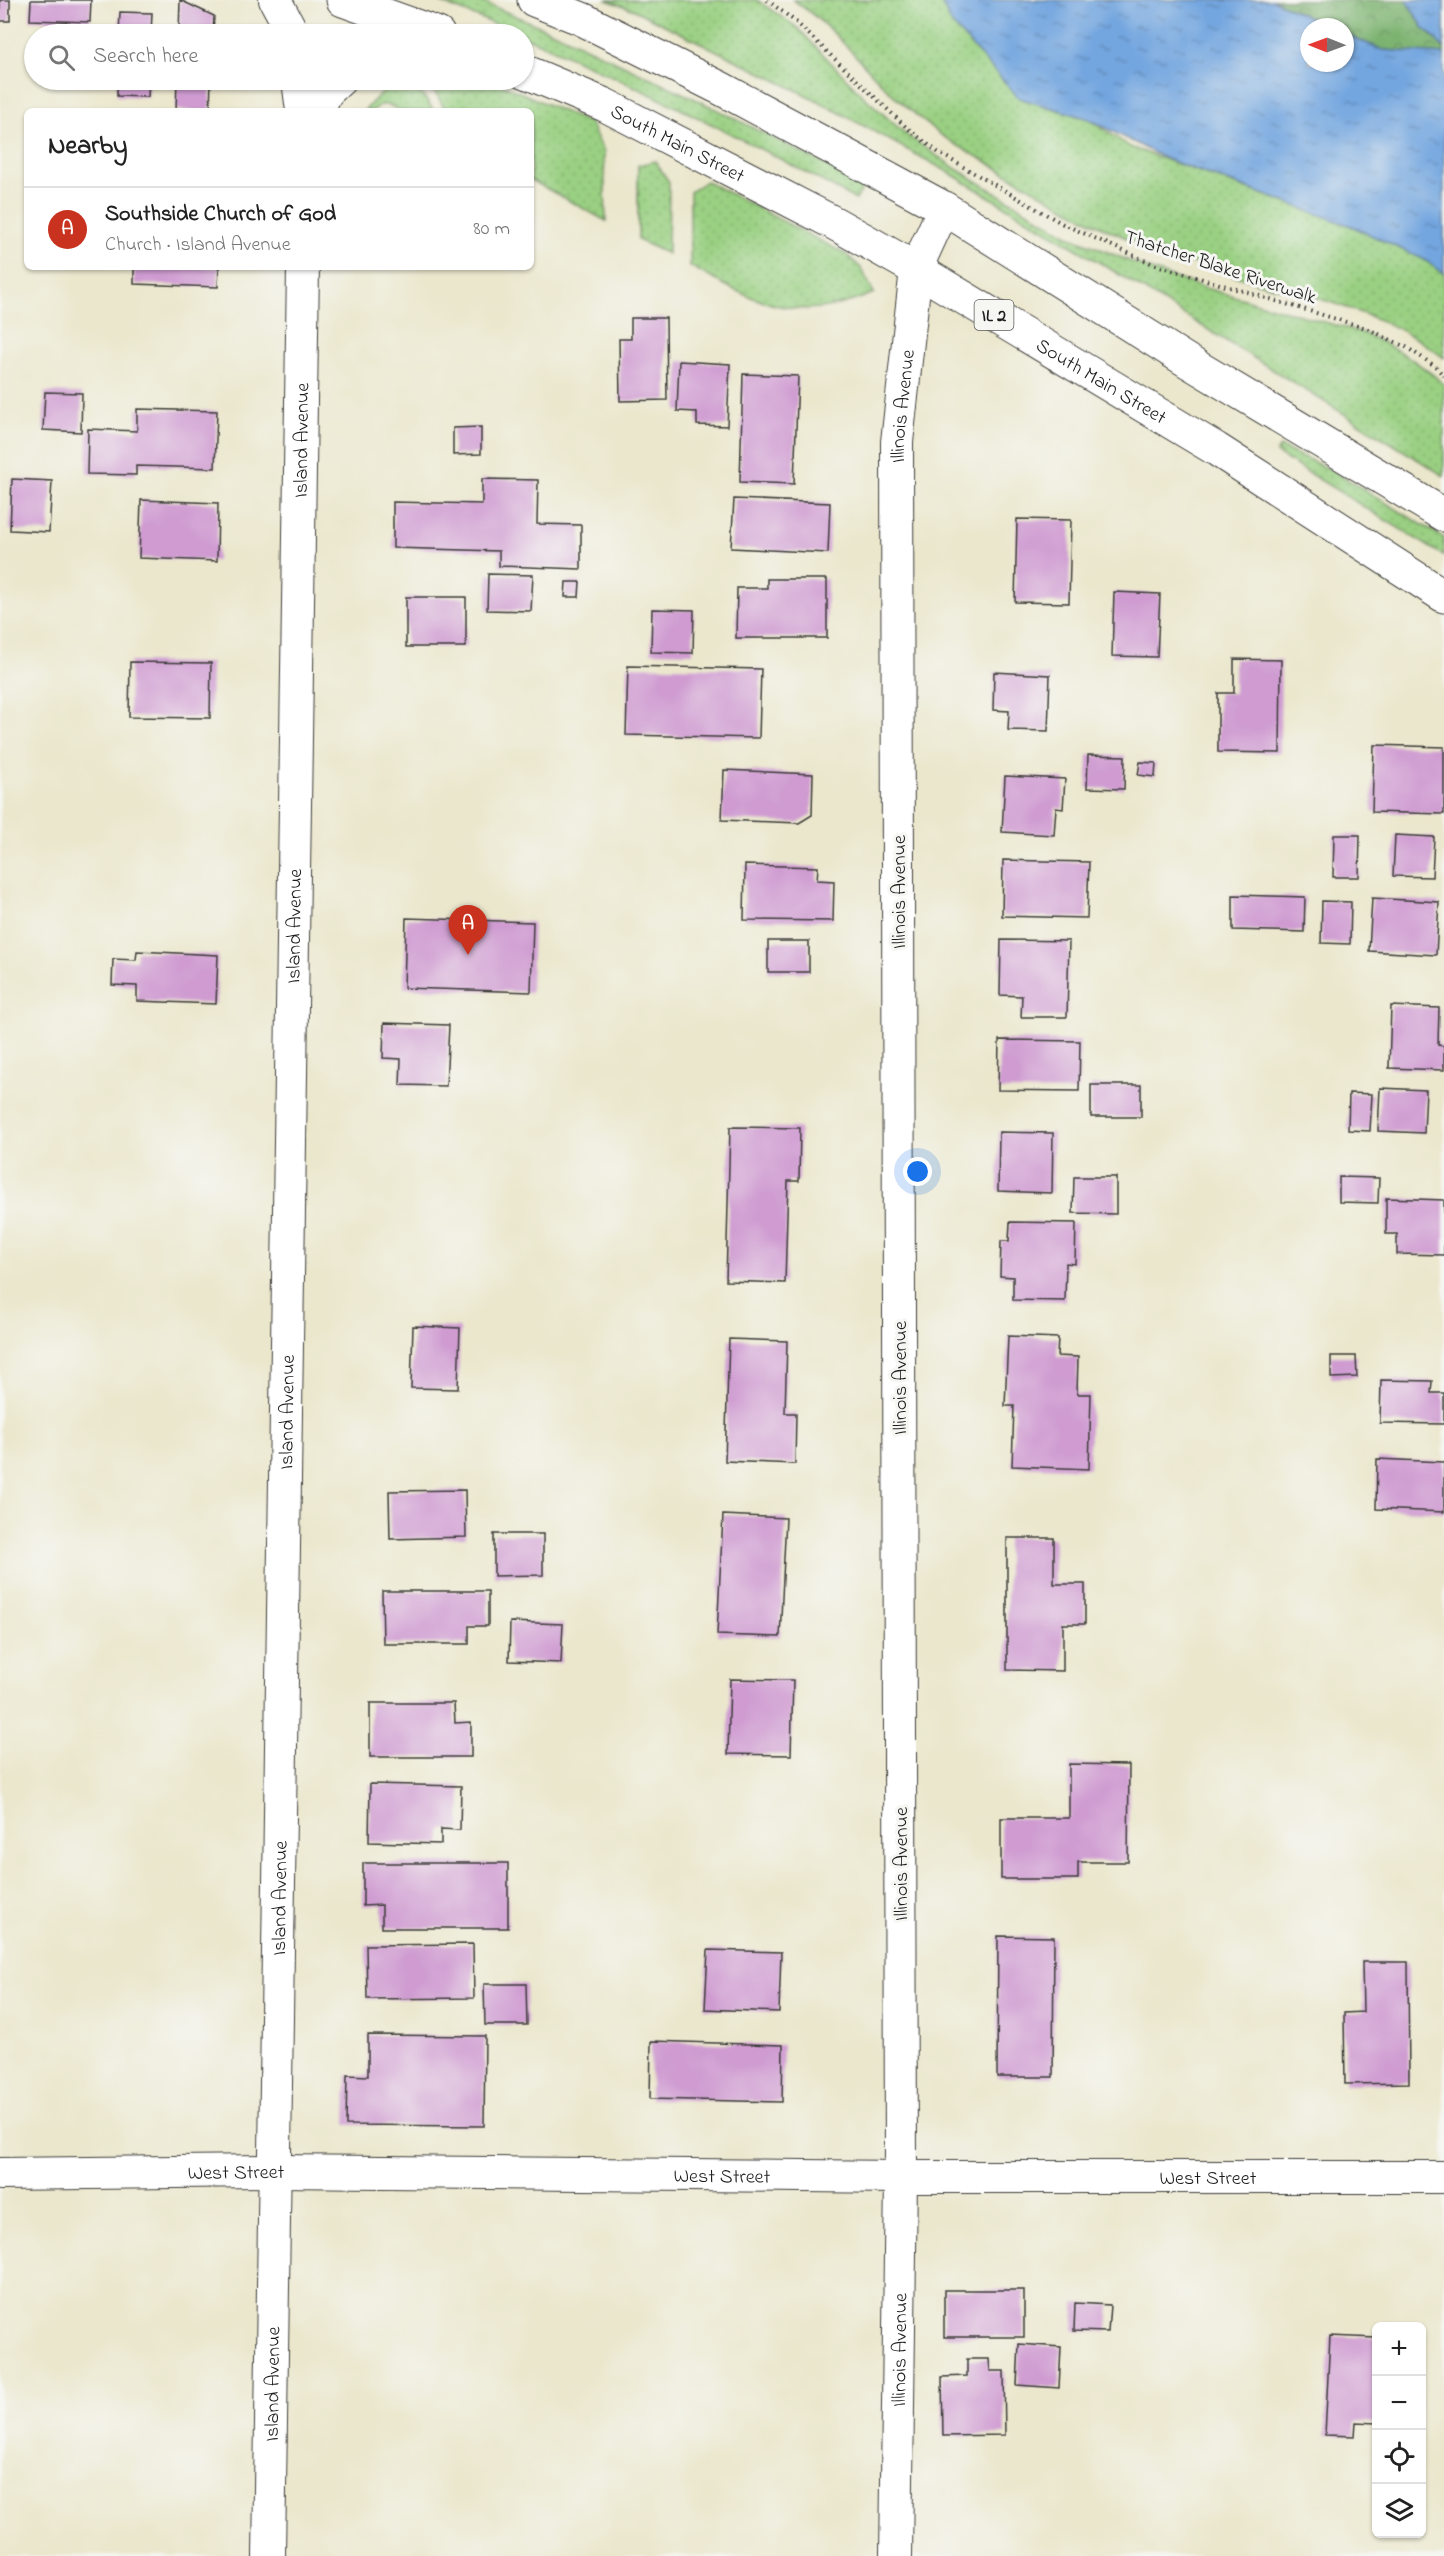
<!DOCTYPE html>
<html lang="en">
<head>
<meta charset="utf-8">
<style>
	:root { --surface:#fff; --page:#f6f6f6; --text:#222; --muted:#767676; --line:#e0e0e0; --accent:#c8321e }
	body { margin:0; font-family:"Indie Flower",sans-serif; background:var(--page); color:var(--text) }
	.controls { position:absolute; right:18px; bottom:18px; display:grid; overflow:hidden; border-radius:9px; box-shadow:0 2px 4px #0004 }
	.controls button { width:54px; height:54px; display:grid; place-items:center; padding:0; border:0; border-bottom:2px solid var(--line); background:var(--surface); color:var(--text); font:30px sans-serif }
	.compass { position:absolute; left:1300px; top:18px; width:54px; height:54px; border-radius:50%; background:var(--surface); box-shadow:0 2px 4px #0004; rotate:271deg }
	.you { position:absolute; left:918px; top:1172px; width:21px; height:21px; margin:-15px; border:4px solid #fff; border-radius:50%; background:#1a73e8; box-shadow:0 0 0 9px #1a73e833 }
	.badge { display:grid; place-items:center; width:39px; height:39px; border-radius:50%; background:var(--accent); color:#fff; font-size:20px; font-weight:700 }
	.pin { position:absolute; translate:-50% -50px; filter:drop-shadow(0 2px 3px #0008) }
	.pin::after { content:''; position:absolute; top:32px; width:21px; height:18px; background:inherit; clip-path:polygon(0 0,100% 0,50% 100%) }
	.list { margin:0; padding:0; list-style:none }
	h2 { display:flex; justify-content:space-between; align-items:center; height:78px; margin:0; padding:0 24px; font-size:26px }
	h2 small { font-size:20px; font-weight:400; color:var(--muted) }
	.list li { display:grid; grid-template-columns:39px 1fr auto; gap:18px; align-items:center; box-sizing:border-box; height:84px; padding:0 24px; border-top:2px solid var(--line) }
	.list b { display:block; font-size:22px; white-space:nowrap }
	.list p { margin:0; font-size:20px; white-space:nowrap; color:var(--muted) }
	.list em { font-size:20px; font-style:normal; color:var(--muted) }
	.icon { flex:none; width:33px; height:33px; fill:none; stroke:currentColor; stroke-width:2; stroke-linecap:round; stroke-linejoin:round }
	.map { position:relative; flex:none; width:1444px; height:2556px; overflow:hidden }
	.search { position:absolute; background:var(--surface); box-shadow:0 2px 4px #0004; left:24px; top:24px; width:510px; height:66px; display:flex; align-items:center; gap:15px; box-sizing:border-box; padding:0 21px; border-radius:33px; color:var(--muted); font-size:22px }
	.panel { position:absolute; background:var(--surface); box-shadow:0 2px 4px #0004; left:24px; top:108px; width:510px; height:162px; border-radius:9px }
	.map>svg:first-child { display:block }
	.grass { fill:url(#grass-dots); stroke:#5b764f; stroke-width:1.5 }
	.forest { fill:url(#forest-crowns); stroke:#4c6746; stroke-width:1.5 }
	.water { fill:url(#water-ripples); stroke:#48617e; stroke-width:1.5 }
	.building { fill:#cf9bd1 }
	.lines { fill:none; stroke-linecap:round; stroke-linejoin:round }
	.street-casing { stroke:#3b3a37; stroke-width:34 }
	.primary-casing { stroke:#3b3a37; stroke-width:35 }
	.path { stroke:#3b3a37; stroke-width:4; stroke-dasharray:1.5 4.5; stroke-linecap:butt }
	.street { stroke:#fff; stroke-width:32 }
	.primary { stroke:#fff; stroke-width:33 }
	.labels { text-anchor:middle; stroke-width:6; stroke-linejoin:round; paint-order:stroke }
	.shield { fill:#f6f6f2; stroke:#5d5d5c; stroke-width:1.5 }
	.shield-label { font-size:18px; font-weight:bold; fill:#1c1c1c }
	.street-label { font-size:20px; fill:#1c1c1c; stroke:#f6f6f2 }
</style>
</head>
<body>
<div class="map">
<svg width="1444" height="2556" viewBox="0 0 1444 2556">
	<defs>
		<pattern id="grass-dots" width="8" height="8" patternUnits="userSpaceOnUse" patternTransform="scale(1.5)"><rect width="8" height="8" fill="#9ad082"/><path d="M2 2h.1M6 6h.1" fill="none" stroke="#84b270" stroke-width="1.8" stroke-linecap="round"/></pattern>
		<pattern id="forest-crowns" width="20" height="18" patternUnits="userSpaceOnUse" patternTransform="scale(1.5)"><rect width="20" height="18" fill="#7bb270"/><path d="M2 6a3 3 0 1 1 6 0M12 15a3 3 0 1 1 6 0" fill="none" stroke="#64905b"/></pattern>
		<pattern id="water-ripples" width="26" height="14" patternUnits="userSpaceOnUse" patternTransform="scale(1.5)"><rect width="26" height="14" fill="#73a6df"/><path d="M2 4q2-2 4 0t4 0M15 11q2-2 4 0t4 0" fill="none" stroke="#5e86b4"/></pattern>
	</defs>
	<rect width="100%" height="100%" fill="#f6f6f2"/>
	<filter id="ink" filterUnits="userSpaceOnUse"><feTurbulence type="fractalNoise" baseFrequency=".0167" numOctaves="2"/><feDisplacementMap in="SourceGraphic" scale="12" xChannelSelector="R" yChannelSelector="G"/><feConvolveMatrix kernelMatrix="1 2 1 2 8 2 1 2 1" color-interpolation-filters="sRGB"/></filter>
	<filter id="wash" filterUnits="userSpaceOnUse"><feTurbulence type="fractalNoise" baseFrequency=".008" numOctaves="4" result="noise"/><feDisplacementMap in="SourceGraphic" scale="24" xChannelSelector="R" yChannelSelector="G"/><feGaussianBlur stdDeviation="1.35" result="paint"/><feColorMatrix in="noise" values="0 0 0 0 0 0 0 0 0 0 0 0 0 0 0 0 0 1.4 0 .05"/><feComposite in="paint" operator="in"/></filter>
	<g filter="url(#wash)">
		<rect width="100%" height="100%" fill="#ebe7cd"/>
		<path class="grass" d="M434,0H476L483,2L560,35L714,108L848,176L863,187L856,200C804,170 751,144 697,117C610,74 524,34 434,0Z
			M606,0H757L798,28L862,95L908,136L958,170L1071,237L1154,271L1202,287L1363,333C1394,347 1419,362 1444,384V476L1107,267L941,168L816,100L632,9Z
			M793,0H940L952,23L1019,98L1089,119L1130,147L1351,226L1423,259L1444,273V358C1402,324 1355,310 1305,294C1287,289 1269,287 1252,281C1198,265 1144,248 1094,223C1058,204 1022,183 987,162C969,152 949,142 933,129C916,115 897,100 882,84C853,54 828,23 793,0Z
			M423,80H492L590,123L604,152L606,221L531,180V111H446L437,95Z
			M399,83C416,84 425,97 434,111H401L389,105H380L372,111H364L378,96Z
			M655,161L669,182L668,254L638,240V165Z
			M706,181L846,254L861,268L874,293C798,325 757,304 690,266V192Z
			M1280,447L1332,470L1444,538V556L1276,453Z"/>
		<path class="forest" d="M1273,0H1406L1423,27L1444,48V54L1383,50L1345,34V27H1330Z"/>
		<path class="water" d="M940,0H1273L1330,27H1309V63H1345V34L1383,50L1444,54V273L1423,259L1351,226L1166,159L1089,119L1019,98L951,23Z
			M1406,0H1444V48L1423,27Z"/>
		<g id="blocks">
			<path class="building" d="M0,0H10V21H0Z
				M31,0H91L90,22L30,20Z
				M180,0L214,16L213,34H179Z
				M120,12L152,13L151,34H119Z
				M117,80H149L148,97L117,96Z
				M177,80H211L210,111L176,110Z
				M134,267H219L218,287L134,284Z
				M631,318H666L667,400L620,401L619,339H631Z
				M679,361L730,364L727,426L697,425V412L677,411Z
				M743,374L798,376L794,484L740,482Z
				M45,392L82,393L81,432L43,430Z
				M137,409L217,411L215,468L136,466V475L87,474L88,429L137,431Z
				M481,427V454L453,455V428Z
				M12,479L52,481L49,532L10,530Z
				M482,479L538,480L537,524L581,525V569L499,566V551L393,548V502L482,504Z
				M734,499L830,503L828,553L731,548Z
				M141,500L218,503L217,561L139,558Z
				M1017,519L1071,520L1069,603L1015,602Z
				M488,574L533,575L531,611L487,610Z
				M767,579H827V638H736L737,588H767Z
				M566,582H580L579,597H565Z
				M1114,592L1160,594L1157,657L1112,656Z
				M406,597H466V647H406Z
				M652,609L694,610L693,653L651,652Z
				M1234,659L1281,660L1280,753L1218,752V693H1234Z
				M130,662L211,663L210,718L129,717Z
				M628,666L761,669L759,738L626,735Z
				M994,672L1050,675L1048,731L1008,730L1009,711L993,710Z
				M1374,745L1444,747V814L1372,812Z
				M1088,755L1125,756L1124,789L1087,788Z
				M1140,762L1156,763L1155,777L1138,775Z
				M724,770L813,774L812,815L799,823L722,820Z
				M1005,776L1065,779L1063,809L1056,808L1054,835L1002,832Z
				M1334,835H1360L1359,877H1333Z
				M1395,835L1434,837L1432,877L1393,876Z
				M1003,860L1089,862L1087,918L1002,916Z
				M745,865L818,867L817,880L834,881L833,921L744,920Z
				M1233,895L1305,897L1304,932L1233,930Z
				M1372,898L1439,902L1436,955L1369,951Z
				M1322,901L1351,902L1350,944L1321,943Z
				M406,918L533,922L531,992L404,988Z
				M1001,940L1069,941L1067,1017H1021L1022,996L1000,995Z
				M768,941H809V972H768Z
				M137,951L218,955L216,1004L137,1001V986L112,985L113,959L136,960Z
				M1391,1006L1439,1008L1438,1045L1444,1046V1070L1389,1068Z
				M384,1023L449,1025L446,1086L400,1085L401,1059L383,1058Z
				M999,1040L1080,1041L1079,1091L998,1090Z
				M1091,1085H1141V1117H1091Z
				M1380,1088L1426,1090L1424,1133L1378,1131Z
				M1349,1093L1372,1094L1370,1131L1348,1130Z
				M730,1127L800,1128L799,1181H788L785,1283L726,1281Z
				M999,1132L1053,1133L1052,1193L998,1191Z
				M1074,1177H1116V1214L1073,1213Z
				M1339,1177L1379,1178L1378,1203L1339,1202Z
				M1386,1198L1444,1200V1255L1397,1254V1234H1386Z
				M1010,1222L1076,1223L1075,1264L1066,1263L1065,1301L1013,1300V1277L1000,1276L1001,1241H1009Z
				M413,1326L460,1328L458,1389L411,1388Z
				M1008,1336L1058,1338L1057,1356L1078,1357L1077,1394H1091L1089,1469L1012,1466L1014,1406H1005Z
				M729,1339L787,1341L785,1413H796L795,1464L725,1461Z
				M1331,1356H1356L1357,1377L1331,1378Z
				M1381,1380L1432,1381L1431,1393H1444V1424L1380,1423Z
				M1377,1459L1444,1462V1512L1376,1509Z
				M465,1490L466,1537L390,1539L389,1491Z
				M723,1515L786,1518L780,1637L717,1635Z
				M494,1534H543V1575L494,1576Z
				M1007,1538H1054V1584H1085V1624H1063V1671L1007,1670Z
				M382,1591H488V1626H469V1644H383Z
				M510,1622L563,1624L561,1663L509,1661Z
				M730,1679L793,1680L791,1755L728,1754Z
				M370,1703H454L455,1723L471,1722V1757H370Z
				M1069,1764L1129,1765L1128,1862H1078V1879H1001V1818H1069Z
				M370,1784L461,1786L460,1830L441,1829V1844L369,1842Z
				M363,1863H508V1928H382V1905L363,1906Z
				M998,1936L1054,1937L1053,2077H997Z
				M473,1944L474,1998L367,1999L366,1945Z
				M708,1950L781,1952L779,2012L705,2009Z
				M1362,1962H1408L1409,2083L1345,2084L1344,2013L1363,2012Z
				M484,1984H526L527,2025H485Z
				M368,2035L485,2036L484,2126L346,2125L347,2075L368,2076Z
				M651,2041L783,2045L782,2102L650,2099Z
				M944,2290H1024V2337H944Z
				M1075,2303L1110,2305L1108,2332L1074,2331Z
				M1330,2336L1376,2338V2423L1356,2422L1355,2436L1325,2435Z
				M1019,2344L1061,2347L1059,2388L1017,2385Z
				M967,2359H989L990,2371H1004L1005,2435L943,2436L942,2377L967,2376Z"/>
		</g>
	</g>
	<g filter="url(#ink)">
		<use href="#blocks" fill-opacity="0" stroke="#3b3a37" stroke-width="1.5"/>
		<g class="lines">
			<g class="street-casing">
				<g id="street">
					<path d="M275,0L289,26L290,34"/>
					<path d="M298,80L302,111"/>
					<path d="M317,111L327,92L340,80"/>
					<path id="s1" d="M0,2174L274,2171L901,2177H1444"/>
					<path id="s2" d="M269,2556L303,267"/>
					<path id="s3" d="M896,2556L901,2177L897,442L916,269L944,208"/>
				</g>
			</g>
			<g class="primary-casing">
				<g id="primary">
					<path d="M343,0L438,34"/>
					<path d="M534,0L582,19L722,89L944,208L1189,362L1444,515"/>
					<path id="s4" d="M524,71L605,105L834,223L916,269L1216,449L1444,596"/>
				</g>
			</g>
			<path class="path" d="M767,0L796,22L906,127L939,153L1063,224L1153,264L1366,328L1406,347L1435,366L1444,376"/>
			<use href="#street" class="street"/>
			<use href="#primary" class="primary"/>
		</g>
	</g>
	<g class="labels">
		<rect class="shield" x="974.5" y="300" width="39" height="30" rx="4.5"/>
		<g class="shield-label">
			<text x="994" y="321">IL 2</text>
		</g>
		<g class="street-label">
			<text dy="7" stroke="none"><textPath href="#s4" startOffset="170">South Main Street</textPath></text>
			<text transform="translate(1221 266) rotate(18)" y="7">Thatcher Blake Riverwalk</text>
			<text dy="7" stroke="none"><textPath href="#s4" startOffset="656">South Main Street</textPath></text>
			<text dy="7" stroke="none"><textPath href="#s3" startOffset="2150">Illinois Avenue</textPath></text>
			<text dy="7" stroke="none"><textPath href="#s2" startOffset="2116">Island Avenue</textPath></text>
			<text transform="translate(898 892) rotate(-90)" y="7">Illinois Avenue</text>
			<text dy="7" stroke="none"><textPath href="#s2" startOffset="1630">Island Avenue</textPath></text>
			<text transform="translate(899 1378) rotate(-90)" y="7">Illinois Avenue</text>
			<text dy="7" stroke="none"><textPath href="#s2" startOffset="1144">Island Avenue</textPath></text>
			<text transform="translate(900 1864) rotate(-90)" y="7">Illinois Avenue</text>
			<text dy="7" stroke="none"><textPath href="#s2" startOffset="658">Island Avenue</textPath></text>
			<text dy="7" stroke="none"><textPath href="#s1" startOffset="236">West Street</textPath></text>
			<text dy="7" stroke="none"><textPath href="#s1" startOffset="722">West Street</textPath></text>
			<text dy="7" stroke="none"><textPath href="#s1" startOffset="1208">West Street</textPath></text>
			<text dy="7" stroke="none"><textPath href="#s3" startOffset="206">Illinois Avenue</textPath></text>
			<text dy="7" stroke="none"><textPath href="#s2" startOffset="172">Island Avenue</textPath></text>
		</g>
	</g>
</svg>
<div class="controls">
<button>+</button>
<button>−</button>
<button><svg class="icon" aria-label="locate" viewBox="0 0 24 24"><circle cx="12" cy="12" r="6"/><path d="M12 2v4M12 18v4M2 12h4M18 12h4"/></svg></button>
<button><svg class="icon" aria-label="layers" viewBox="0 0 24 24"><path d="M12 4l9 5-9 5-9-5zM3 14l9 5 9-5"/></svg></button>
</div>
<svg class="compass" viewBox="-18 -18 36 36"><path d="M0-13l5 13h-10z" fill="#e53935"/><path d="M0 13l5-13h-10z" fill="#767676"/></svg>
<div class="you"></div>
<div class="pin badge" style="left:468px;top:955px">A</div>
<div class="search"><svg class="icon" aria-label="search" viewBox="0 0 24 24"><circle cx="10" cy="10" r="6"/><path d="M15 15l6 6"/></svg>Search here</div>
<section class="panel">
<h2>Nearby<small></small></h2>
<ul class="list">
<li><span class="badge">A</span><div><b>Southside Church of God</b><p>Church · Island Avenue</p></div><em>80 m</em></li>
</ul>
</section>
</div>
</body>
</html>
